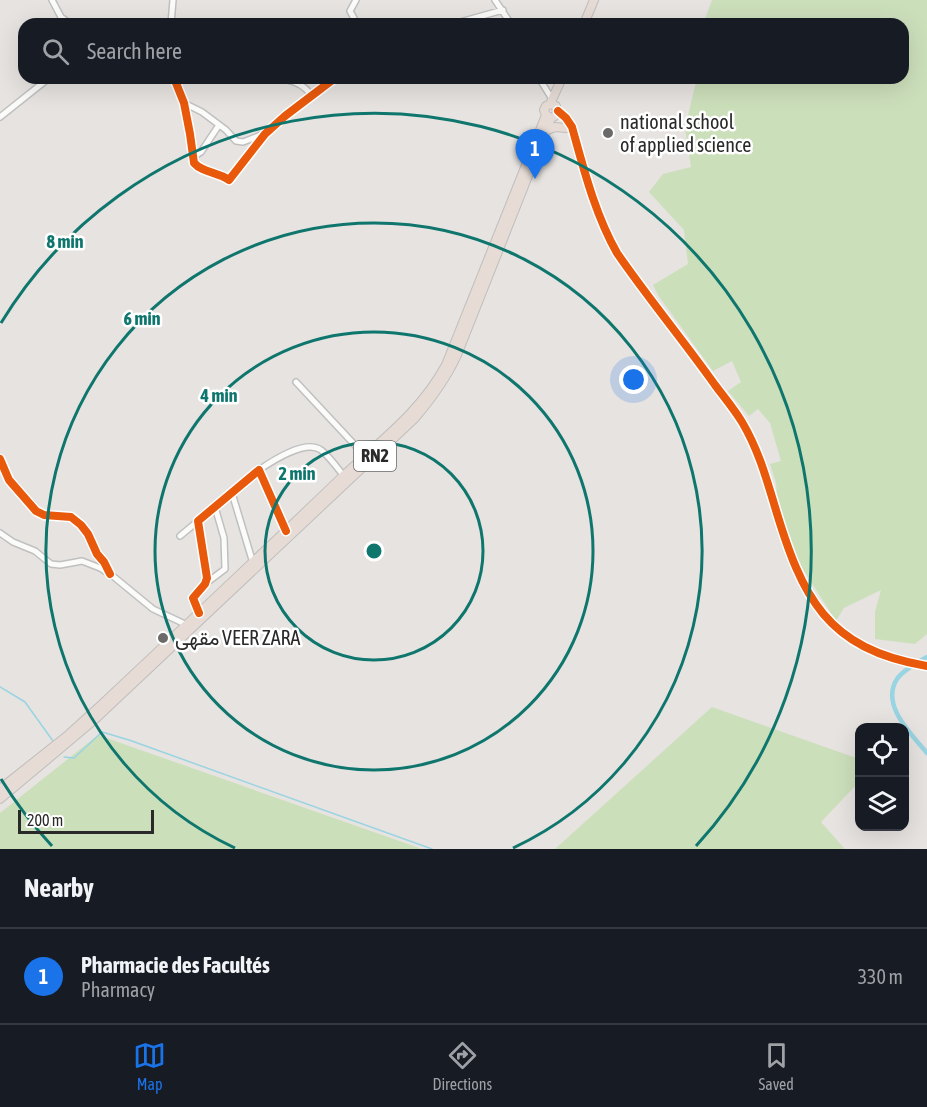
<!DOCTYPE html>
<html lang="en">
<head>
<meta charset="utf-8">
<style>
	:root { --surface:#171b24; --page:#242831; --text:#f1f3f6; --muted:#9ea1a6; --line:#363941; --accent:#1a73e8 }
	body { margin:0; font-family:"Asap Condensed",Vazirmatn,sans-serif; background:var(--page); color:var(--text) }
	.controls { position:absolute; right:18px; bottom:18px; display:grid; overflow:hidden; border-radius:12px; box-shadow:0 6px 24px #0002 }
	.controls button { width:54px; height:54px; display:grid; place-items:center; padding:0; border:0; border-bottom:2px solid var(--line); background:var(--surface); color:var(--text); font:30px sans-serif }
	.scale { position:absolute; left:18px; bottom:15px; width:136px; box-sizing:border-box; padding-left:6px; border:3px solid #292929; border-top:0; font-size:16px; line-height:21px; white-space:nowrap; color:#292929; -webkit-text-stroke:4px #fff; paint-order:stroke }
	.you { position:absolute; left:634px; top:380px; width:21px; height:21px; margin:-15px; border:4px solid #fff; border-radius:50%; background:#1a73e8; box-shadow:0 0 0 9px #1a73e833 }
	.badge { display:grid; place-items:center; width:39px; height:39px; border-radius:50%; background:var(--accent); color:#fff; font-size:20px; font-weight:700 }
	.pin { position:absolute; translate:-50% -50px; filter:drop-shadow(0 2px 3px #0008) }
	.pin::after { content:''; position:absolute; top:32px; width:21px; height:18px; background:inherit; clip-path:polygon(0 0,100% 0,50% 100%) }
	.list { margin:0; padding:0; list-style:none }
	h2 { display:flex; justify-content:space-between; align-items:center; height:78px; margin:0; padding:0 24px; font-size:26px }
	h2 small { font-size:20px; font-weight:400; color:var(--muted) }
	.list li { display:grid; grid-template-columns:39px 1fr auto; gap:18px; align-items:center; box-sizing:border-box; height:96px; padding:0 24px; border-top:2px solid var(--line) }
	.list b { display:block; font-size:22px; white-space:nowrap }
	.list p { margin:0; font-size:20px; white-space:nowrap; color:var(--muted) }
	.list em { font-size:20px; font-style:normal; color:var(--muted) }
	.icon { flex:none; width:33px; height:33px; fill:none; stroke:currentColor; stroke-width:2; stroke-linecap:round; stroke-linejoin:round }
	.map { position:relative; flex:none; width:927px; height:849px; overflow:hidden }
	.search { position:absolute; background:var(--surface); box-shadow:0 6px 24px #0002; left:18px; right:18px; top:18px; height:66px; display:flex; align-items:center; gap:15px; box-sizing:border-box; padding:0 21px; border-radius:18px; color:var(--muted); font-size:22px }
	.sheet { height:174px; background:var(--surface) }
	nav { display:flex; justify-content:space-around; align-items:center; box-sizing:border-box; height:84px; border-top:2px solid var(--line); background:var(--surface); font-size:16px; color:var(--muted) }
	nav a { display:grid; justify-items:center; gap:3px }
	nav .on { color:var(--accent) }
	.map>svg:first-child { display:block }
	.green { fill:#ccdfbb }
	.lines { fill:none; stroke-linecap:round; stroke-linejoin:round }
	.stream { stroke:#99d4e2; stroke-width:1.5 }
	.canal { stroke:#99d4e2; stroke-width:4.5 }
	.minor-casing { stroke:#c0c0c1; stroke-width:8 }
	.highway-casing { stroke:#bfbebd; stroke-width:10 }
	.minor { stroke:#fbfbfa; stroke-width:5 }
	.highway { stroke:#e6dbd5; stroke-width:8 }
	.cycleway-casing { stroke:#fff; stroke-width:11 }
	.cycleway { stroke:#e8590c; stroke-width:8 }
	.ring { fill:none; stroke:#0f766e; stroke-width:3 }
	.poi-dot { fill:#6b6a69; stroke:#fff; stroke-width:2 }
	.labels { text-anchor:middle; stroke-width:5; stroke-linejoin:round; paint-order:stroke }
	.shield { fill:#fff; stroke:#696969; stroke-width:1.5 }
	.shield-label { font-size:18px; font-weight:bold; fill:#292929 }
	.poi-label { font-size:20px; fill:#292929; stroke:#fff; text-anchor:start }
	.centre { fill:#0f766e; stroke:#fff; stroke-width:3 }
	.ring-label { font-size:18px; text-anchor:middle; font-weight:bold; fill:#0f766e; stroke:#fff; stroke-width:5; stroke-linejoin:round; paint-order:stroke }
</style>
</head>
<body>
<div class="map">
<svg width="927" height="849" viewBox="0 0 927 849">
	<rect width="100%" height="100%" fill="#e6e3e0"/>
	<path class="green" d="M712,0H927V634L915,644L875,639V612L881,590L844,608L836,621L794,555L777,494L776,483L770,464L781,461L770,423L758,409L749,416L728,391L741,382L732,361L713,371L658,295L653,285L688,264L684,230L649,192L663,174L691,167L685,128L697,78H903V24H703Z
		M712,707L859,759V782L821,822L845,849H555Z
		M98,735L422,849H0V813Z"/>
	<g class="lines">
		<path class="stream" d="M0,687L25,702L53,741
			M64,757L74,758L102,732L129,740L432,849"/>
		<path class="canal" d="M927,657C917,663 903,670 897,679C880,705 912,735 927,753"/>
		<g class="minor-casing">
			<path id="minor" d="M52,0L61,17L70,24
				M356,0L350,11L357,24
				M495,0L511,24
				M171,24L173,0
				M453,24L503,10
				M174,78L184,103L190,134L194,163C203,173 218,172 229,180L265,134L285,116L335,78
				M277,78C291,80 303,83 312,96
				M539,78L552,99
				M184,103L202,112L226,130L236,141L243,142L261,135
				M558,111L566,118L572,127C584,170 595,214 617,253C648,298 683,340 715,385C724,397 734,409 742,422C758,449 766,477 775,507C802,597 826,649 927,666
				M0,117L49,78
				M193,157L201,152L219,125
				M296,382L366,457
				M0,459L9,480L36,511L44,515L71,517L81,525L91,540L97,554L104,562L109,572
				M259,470C272,461 306,439 321,450C330,457 337,468 344,476
				M232,493L253,563
				M0,533L13,542L35,551L51,564L60,565L82,561L100,568L114,577L153,609L187,625
				M180,536L198,521
				M205,584L225,569L224,538L215,507
				M199,613L193,598L205,584L207,578L198,521L259,470L286,531"/>
		</g>
		<g class="highway-casing">
			<path id="highway" d="M584,24L594,0
				M550,104L562,78
				M545,131L555,127L566,128
				M0,789L67,736L99,707C180,631 261,555 341,478C380,441 420,413 446,365L546,115
				M0,799L93,721L415,418C432,398 446,379 457,355L551,118L555,116L557,113L556,106L550,104L546,106L544,110L546,115L551,118"/>
		</g>
		<use href="#minor" class="minor"/>
		<use href="#highway" class="highway"/>
		<g class="cycleway-casing">
			<path id="cycleway" d="M174,78L184,103L190,134L194,163C203,173 218,172 229,180L265,134L285,116L335,78
				M558,111L566,118L572,127C584,170 595,214 617,253C648,298 683,340 715,385C724,397 734,409 742,422C758,449 766,477 775,507C802,597 826,649 927,666
				M0,459L9,480L36,511L44,515L71,517L81,525L88,534L97,554L104,562L110,574
				M199,613L193,598L205,584L207,578L198,521L259,470L286,531"/>
		</g>
		<use href="#cycleway" class="cycleway"/>
	</g>
	<g class="ring">
		<circle cx="374" cy="551" r="109"/>
		<circle cx="374" cy="551" r="219"/>
		<path d="M235 848A328 328 0 1 1 513 848"/>
		<path d="M52 846A437 437 0 0 1 1 779M1 323A437 437 0 1 1 696 846"/>
	</g>
	<g class="poi-dot">
		<circle cx="608" cy="133" r="6"/>
		<circle cx="163" cy="638" r="6"/>
	</g>
	<g class="labels">
		<rect class="shield" x="354" y="441" width="42" height="30" rx="4.5"/>
		<g class="shield-label">
			<text x="375" y="462">RN2</text>
		</g>
		<g class="poi-label">
			<text x="620" y="129">national school<tspan x="620" dy="23">of applied science</tspan></text>
			<text x="175" y="645">مقهى VEER ZARA</text>
		</g>
	</g>
	<circle cx="374" cy="551" r="9" class="centre"/>
	<g class="ring-label">
		<text x="65" y="248">8 min</text>
		<text x="142" y="325">6 min</text>
		<text x="219" y="402">4 min</text>
		<text x="297" y="480">2 min</text>
	</g>
</svg>
<div class="controls">
<button><svg class="icon" aria-label="locate" viewBox="0 0 24 24"><circle cx="12" cy="12" r="6"/><path d="M12 2v4M12 18v4M2 12h4M18 12h4"/></svg></button>
<button><svg class="icon" aria-label="layers" viewBox="0 0 24 24"><path d="M12 4l9 5-9 5-9-5zM3 14l9 5 9-5"/></svg></button>
</div>
<div class="scale">200 m</div>
<div class="you"></div>
<div class="pin badge" style="left:535px;top:179px">1</div>
<div class="search"><svg class="icon" aria-label="search" viewBox="0 0 24 24"><circle cx="10" cy="10" r="6"/><path d="M15 15l6 6"/></svg>Search here</div>
</div>
<section class="sheet">
<h2>Nearby<small></small></h2>
<ul class="list">
<li><span class="badge">1</span><div><b>Pharmacie des Facultés</b><p>Pharmacy</p></div><em>330 m</em></li>
</ul>
</section>
<nav>
<a class="on"><svg class="icon" aria-label="map" viewBox="0 0 24 24"><path d="M3 6l6-2 6 2 6-2v14l-6 2-6-2-6 2zM9 4v14M15 6v14"/></svg>Map</a>
<a><svg class="icon" aria-label="directions" viewBox="0 0 24 24"><path d="M12 3l9 9-9 9-9-9zM9 14v-3h6M13 9l2 2-2 2"/></svg>Directions</a>
<a><svg class="icon" aria-label="saved" viewBox="0 0 24 24"><path d="M7 4h10v16l-5-4-5 4z"/></svg>Saved</a>
</nav>
</body>
</html>
